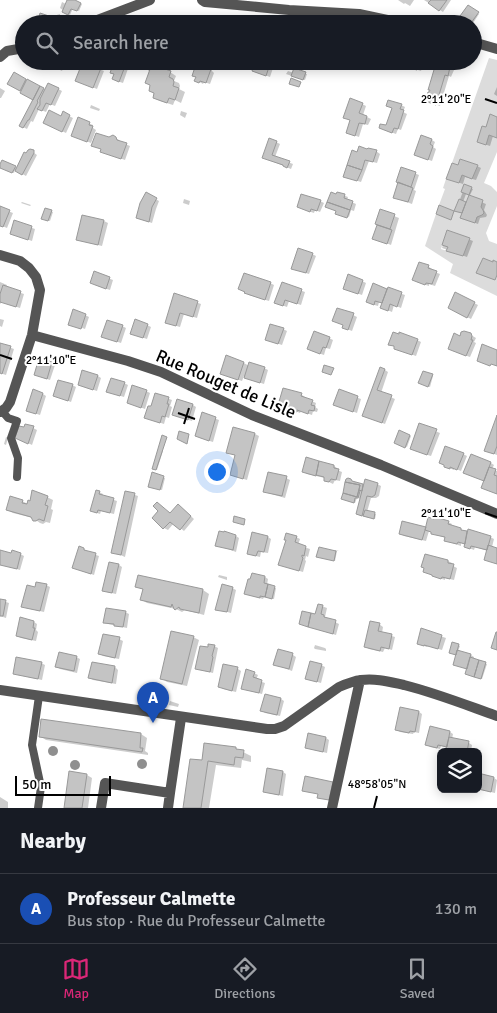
<!DOCTYPE html>
<html lang="en">
<head>
<meta charset="utf-8">
<style>
	:root { --surface:#171b24; --page:#242831; --text:#f1f3f6; --muted:#9ea1a6; --line:#363941; --accent:#db2777 }
	body { margin:0; font-family:Signika,sans-serif; background:var(--page); color:var(--text) }
	.controls { position:absolute; right:15px; bottom:15px; display:grid; overflow:hidden; border-radius:8px; box-shadow:0 2px 12px #0003 }
	.controls button { width:45px; height:45px; display:grid; place-items:center; padding:0; border:0; border-bottom:1px solid var(--line); background:var(--surface); color:var(--text); font:25px sans-serif }
	.scale { position:absolute; left:15px; bottom:12px; width:96px; box-sizing:border-box; padding-left:5px; border:2px solid #000; border-top:0; font-size:14px; line-height:18px; white-space:nowrap; color:#000; -webkit-text-stroke:4px #fff; paint-order:stroke }
	.you { position:absolute; left:216px; top:471px; width:18px; height:18px; margin:-12px; border:4px solid #fff; border-radius:50%; background:#1a73e8; box-shadow:0 0 0 8px #1a73e833 }
	.badge { display:grid; place-items:center; width:32px; height:32px; border-radius:50%; background:var(--accent); color:#fff; font-size:16px; font-weight:700 }
	.pin { position:absolute; translate:-50% -41px; filter:drop-shadow(0 1px 2px #0008) }
	.pin::after { content:''; position:absolute; top:26px; width:18px; height:15px; background:inherit; clip-path:polygon(0 0,100% 0,50% 100%) }
	.list { margin:0; padding:0; list-style:none }
	h2 { display:flex; justify-content:space-between; align-items:center; height:65px; margin:0; padding:0 20px; font-size:21px }
	h2 small { font-size:16px; font-weight:400; color:var(--muted) }
	.list li { display:grid; grid-template-columns:32px 1fr auto; gap:15px; align-items:center; box-sizing:border-box; height:70px; padding:0 20px; border-top:1px solid var(--line) }
	.list b { display:block; font-size:19px; white-space:nowrap }
	.list p { margin:0; font-size:16px; white-space:nowrap; color:var(--muted) }
	.list em { font-size:16px; font-style:normal; color:var(--muted) }
	.icon { flex:none; width:28px; height:28px; fill:none; stroke:currentColor; stroke-width:2; stroke-linecap:round; stroke-linejoin:round }
	.map { position:relative; flex:none; width:497px; height:808px; overflow:hidden }
	.search { position:absolute; background:var(--surface); box-shadow:0 2px 12px #0003; left:15px; right:15px; top:15px; height:55px; display:flex; align-items:center; gap:12px; box-sizing:border-box; padding:0 18px; border-radius:28px; color:var(--muted); font-size:19px }
	.sheet { height:135px; background:var(--surface) }
	nav { display:flex; justify-content:space-around; align-items:center; box-sizing:border-box; height:70px; border-top:1px solid var(--line); background:var(--surface); font-size:14px; color:var(--muted) }
	nav a { display:grid; justify-items:center; gap:2px }
	nav .on { color:var(--accent) }
	.map>svg:first-child { display:block }
	.green { fill:#dcdcdc; fill-rule:evenodd }
	.shadow { fill:#0003; fill-rule:evenodd }
	.building { fill:#c4c4c4; stroke:#999 }
	.lines { fill:none; stroke-linecap:round; stroke-linejoin:round }
	.service { stroke:#555; stroke-width:8 }
	.minor { stroke:#555; stroke-width:10 }
	.tree { fill:#8f8f8f }
	.ticks { fill:none; stroke:#000; stroke-width:2 }
	.labels { text-anchor:middle; stroke-width:4; stroke-linejoin:round; paint-order:stroke }
	.street-label { font-size:18px; fill:#000; stroke:#fff }
	.ticks-label { font-size:12px; text-anchor:middle; fill:#000; stroke:#fff; stroke-width:4; stroke-linejoin:round; paint-order:stroke }
</style>
</head>
<body>
<div class="map">
<svg width="497" height="808" viewBox="0 0 497 808">
	<rect width="100%" height="100%" fill="#fff"/>
	<path class="green" d="M489,58L497,60V152L484,183L491,186L497,192V206L486,233L489,241L497,244V296L450,273L453,264L425,246L436,214L451,220L454,211L439,205L445,189L443,188L446,179L459,183L462,175L472,179L478,165L460,159L458,165L452,163ZM469,196L482,208L484,212L482,215L477,217L455,210L459,199L466,202ZM447,230L470,238L463,256L441,249Z"/>
	<path class="shadow" d="M68,0H72L82,4L79,11L73,8L70,15L60,8L62,2L66,4Z
		M398,0H414L410,6L405,3L404,4Z
		M424,0H451L443,12Z
		M468,6L479,14L473,23L461,16Z
		M60,16L63,18L61,24H38L53,18V17Z
		M116,61H165V62L172,66L170,72L176,76L174,81L179,83L180,86L179,89L185,92L181,103L175,100L173,105L160,101L154,98L156,94L150,91L151,71L130,63L123,83L117,81Z
		M223,61H235L234,65Z
		M257,61H285L282,70L273,68L270,77L257,72Z
		M368,61H399L396,69Z
		M410,61H424L421,71L415,69L413,62Z
		M59,62L65,64L62,71L56,68Z
		M89,63L96,65L99,67V69L104,71L97,89L80,82Z
		M437,64L454,70L451,77L449,76L440,106L427,101L430,94Z
		M206,67L212,70V71L214,73L210,84L204,82L203,84L196,80L203,71L206,69Z
		M288,71L294,73L307,74L305,80L292,75V76L286,74Z
		M14,74L46,90L49,84L62,91L55,106L50,104L46,112L39,109L33,122L31,121L27,129L21,126L34,99L9,84Z
		M497,87V96L494,94Z
		M0,88L5,91L1,98H0Z
		M362,104L366,106L363,115L371,119L368,125L363,124L359,137L351,134Z
		M91,105L100,109L99,111L90,108Z
		M401,105L405,107L403,112L407,114L401,130L398,129L396,134L380,128L387,127Z
		M181,111L187,113L185,118L180,115Z
		M63,113L73,118L66,133L45,123L61,117Z
		M497,118V138L493,136L490,146L478,142L486,128Z
		M78,119L93,125V128L96,130L91,143L76,137Z
		M113,137L119,140L120,142L130,146L125,160L105,153L102,149L93,146Z
		M432,140L435,142L433,147L436,149L432,161L415,155Z
		M276,142L280,144L275,157L293,164L291,169L267,159Z
		M30,150L37,155L26,176L15,170L14,173L0,167L3,161L17,168Z
		M376,151L380,154L377,163L369,161L361,182L348,178L358,154Z
		M477,166L481,168L476,180L465,177L463,184L451,180Z
		M402,168L419,175L414,190L416,191L412,204L398,199Z
		M465,186L473,189L469,197L486,204L484,210L487,215L486,217L480,218L478,224L465,219L464,213L456,210ZM466,194L470,195L467,203L463,202Z
		M338,193L348,197L347,200L356,204L354,211L351,210L349,217L338,214Z
		M146,194L159,201L156,209L152,223L137,218Z
		M184,199L190,201L189,205L183,203Z
		M320,201L324,203L320,212L315,210L314,213L302,209Z
		M22,202L31,205L30,206L21,203Z
		M0,208L13,213L7,228L0,225Z
		M46,209L53,212L50,221L44,219Z
		M381,211L399,218L391,245L374,238L378,224Z
		M83,216L104,221L108,223L102,246L81,241L77,239Z
		M15,222L35,229L32,241L15,235Z
		M448,231L473,241L467,257L442,248Z
		M312,254L316,256L309,274L296,270Z
		M420,263L429,267L432,269V271L440,274L435,286L429,284V286L417,282Z
		M95,273L113,280L110,290L95,285Z
		M362,281L366,283L362,295L345,289Z
		M0,282L7,285L6,288L24,294L20,308L2,302L0,304Z
		M270,283L274,285L269,301L249,295L246,292Z
		M282,284L305,292L301,305L289,301L287,307L279,304Z
		M374,285L405,295L401,308L394,305L392,312L385,309L383,303L379,302L378,306L371,304Z
		M456,294L478,305L471,319L449,308Z
		M175,295L201,304L197,318L184,314L180,327L170,324Z
		M85,315L89,317L85,329L72,324Z
		M353,315L357,317L352,331L347,329Z
		M0,319L4,320L2,327L0,326Z
		M147,325L151,327L147,339L135,335Z
		M122,326L126,328L121,343L106,338Z
		M283,329L287,331L282,345L270,341Z
		M471,335L476,338L474,342L476,343L470,357L453,351L461,337Z
		M329,338L333,340L330,349L326,348L324,355L312,351Z
		M417,340L421,342L416,356L399,350L395,347L390,344Z
		M0,344L14,349L6,375L0,373Z
		M51,363L55,365L50,380L35,375Z
		M244,363L249,366L264,368L268,370L264,384L249,379L244,376L242,381L225,375Z
		M385,370L388,372L381,393L395,399L385,424L364,416Z
		M423,372L433,376L430,387L420,383Z
		M98,376L101,378L97,391L79,385Z
		M124,383L128,385L124,397L108,392Z
		M72,385L76,387L71,402L58,397Z
		M146,391L150,393L145,409L132,404Z
		M339,391L361,399L357,413L338,406Z
		M293,392L302,395L305,397V398L316,403L315,407L318,409L317,412L313,411L312,415L301,411L300,413L279,404Z
		M43,394L46,396L40,415L31,412Z
		M156,394L172,400L170,406L172,407L169,418L166,417L164,424L149,419Z
		M193,405L196,407L192,421L173,415Z
		M203,414L219,420L213,442L200,438Z
		M497,419V455L489,452Z
		M420,425L440,433L431,456L415,451Z
		M33,428L37,430L32,445L20,439Z
		M234,429L255,434L259,436L247,480L231,475L236,456L228,452Z
		M399,431L411,436L407,447L395,443Z
		M6,437L8,438L6,445L4,444Z
		M162,451H163L157,470L153,468Z
		M463,454L467,456L461,471L454,468V470L445,466Z
		M491,463L494,465L492,469L497,471V494L485,481L469,474Z
		M334,466L337,468V470L342,472L340,481L335,480L333,484L325,480V478L307,474L304,472Z
		M153,474L165,478L162,490L151,487Z
		M286,478L290,480L285,498L268,493Z
		M351,480L353,482L364,486L377,484L381,486L379,496L376,498H371L367,512L376,514L375,519L361,516L357,514L361,499L357,498L355,503L343,499Z
		M99,492L103,494L102,496L117,501L114,514L101,511L100,514L91,511Z
		M126,492L138,496L125,557L113,552Z
		M47,497L53,500L51,509L53,510L50,523L46,522L43,524L40,523L33,518L13,513L7,510L22,501L28,504Z
		M182,508L194,519L184,531L174,523L168,530L164,528L170,514Z
		M448,522L452,524L451,526L461,529L464,532L490,537L494,539L492,547L497,549V563L488,551L475,547L474,550L469,548L466,545L461,543V546L449,542L445,540L446,538L436,535L432,532L429,531L426,541L404,536L400,534Z
		M236,536L239,538L236,552L217,545Z
		M268,537L271,539L268,553L261,552L260,557L252,555Z
		M296,537L300,539L298,545L310,549L308,557L306,556L305,560L306,561L303,572L283,566Z
		M84,549L87,552L99,556L94,575L73,568Z
		M335,550L339,551H337L335,561L319,557L335,552Z
		M12,554H20L24,556L20,570L0,564V557Z
		M448,561L452,563L451,565L457,568L454,580L445,578V580L433,576Z
		M119,565L122,567L116,594L107,592L104,590Z
		M253,574L265,577L268,579L267,585L276,588L274,599L264,597L263,599L249,595Z
		M219,575L227,577V580L218,577Z
		M139,577L203,590L209,594L204,615L185,610L182,612L176,609L147,603L142,600L144,590L137,587Z
		M46,585L50,587L44,612L26,608L35,589Z
		M232,588L236,590L231,613L217,609Z
		M0,600L9,603L6,618L0,616Z
		M319,605L327,608L325,617L339,624L336,635L313,628Z
		M125,612L129,614L127,628L108,624L105,622Z
		M21,619L34,622L37,624L36,630L38,632L36,641L21,638L17,636Z
		M379,624L383,627L382,633L395,637L392,650L385,648L383,652L369,649L366,647Z
		M422,630L446,638L442,650L428,646L427,647L418,644Z
		M193,637L199,640L187,686L167,682L161,678Z
		M119,639L123,641L119,659L103,656L100,654Z
		M315,645L325,648L326,649V651L315,649L314,648Z
		M458,645L460,646L458,651L471,655L474,657V660L487,664L482,679L468,674V669L458,666L457,655L452,653Z
		M214,646L218,648L213,673L200,670L196,668L209,649Z
		M293,655L296,657L292,671L274,664Z
		M76,657L80,659L77,673L60,669L57,667Z
		M41,663L45,665L42,680L18,675Z
		M93,663L115,667L118,670L116,684L93,680L90,678Z
		M321,665L325,667L321,683L307,679Z
		M238,669L241,671L236,692L223,689L219,686Z
		M254,673L258,675L256,680L265,683L262,694L246,690Z
		M266,696L281,699L284,701L280,716L265,713L262,710Z
		M170,701L179,704L178,707L169,705Z
		M401,708L419,712L422,714L419,733L414,732L413,734L400,732L397,730Z
		M431,728L450,732L453,734L452,739L469,743L472,745L471,752H447L448,747L441,746L440,749L430,747L427,744Z
		M141,734L147,738L145,751L148,753V755L46,740L40,736Z
		M326,738L329,740L327,753L310,749L307,747Z
		M235,748L251,756V762L242,760L241,768L216,765L209,808H184L203,762Z
		M268,770L283,772L286,774L283,796L268,793L264,791Z
		M87,775L92,778L88,808H65Z
		M494,778L497,780L495,793L478,789Z
		M0,797L8,802V808H0Z"/>
	<path class="building" d="M67,0H75L81,3L77,11L71,9L68,15L62,12Z
		M431,0H447L439,11L428,3Z
		M468,5L479,12L471,23L460,16Z
		M40,13L52,17L53,16L60,15L57,24L47,22L46,24H37Z
		M83,61L88,63L89,61L96,64L95,66L101,68L93,88L75,81Z
		M114,61H127L119,82L112,79L114,74L110,73Z
		M127,61H153L149,70L127,62Z
		M153,61L167,62L165,69L171,71L169,77L173,79L174,82L173,86L179,88L175,100L169,98L167,103L153,98L154,93L149,91L150,85L145,83Z
		M255,61H271L266,76L252,71Z
		M271,61H281L278,69L269,67Z
		M380,61H395L393,68L379,64Z
		M409,61H420L417,70L410,68L412,62Z
		M436,63L450,67L448,76L445,75L436,105L425,101L428,92H429L430,90H428Z
		M206,65L209,66L208,69H211L206,83L200,81L199,83L194,81L196,77L192,76L195,67L202,69L203,67L205,68Z
		M294,68L306,72L303,80L291,76Z
		M14,72L26,79L20,91L7,84Z
		M291,78L301,82L299,87L289,84Z
		M27,79L40,86L33,100L20,93Z
		M48,83L59,88L51,105L46,103L42,111L37,109L40,105V99Z
		M40,86L44,88L37,101L38,102L29,120H28L23,128L19,126Z
		M350,98L363,103L359,113L367,116L365,124L359,123L355,136L346,133L350,120L343,118Z
		M388,100L402,104L400,109L404,110L398,129L394,128L392,133L379,128L380,124L386,125L392,108L386,106Z
		M49,110L61,116L63,111L70,115L62,132L43,123Z
		M490,114L497,117V138L489,135L486,145L477,142L482,126L486,127Z
		M78,117L90,122L89,125L93,126L87,142L71,136Z
		M96,133L109,137L113,135L116,137L117,140L127,143L121,159L100,152L101,149L91,146Z
		M421,135L432,139L430,144L433,146L428,160L414,155Z
		M269,138L277,141L272,155L290,161L287,168L283,166V165L262,158Z
		M359,146L367,149L368,148L377,150L373,162L365,160L362,170L347,165L352,150L357,152Z
		M30,149L34,150V153L22,175L15,171L24,152L26,153L28,150Z
		M460,159L478,165L472,179L462,175L459,183L446,179L452,163L458,165Z
		M2,160L16,166L12,173L0,168V164Z
		M347,165L362,170L357,181L343,177Z
		M401,167L416,172L411,187L396,182Z
		M398,182L413,188L408,202L393,198Z
		M464,184L472,187L469,195L461,192Z
		M146,192L157,198L152,207L149,222L136,218L140,203Z
		M331,192L336,194L337,192L345,194L344,198L353,201L350,210L327,202Z
		M301,194L321,200L317,211L311,209L310,212L297,207Z
		M469,195L483,200L481,207L483,210L484,213L482,215L477,217L475,223L460,218Z
		M459,199L466,202L462,213L454,211Z
		M327,202L350,210L347,218L335,214L336,211L325,207Z
		M439,205L454,211L451,220L436,214Z
		M0,206L10,210L3,227L0,226Z
		M45,208L52,210L48,221L41,219Z
		M380,209L395,214L390,229L375,224Z
		M82,215L104,220L98,245L76,240Z
		M14,220L32,226L28,240L10,234Z
		M377,225L392,230L387,244L372,239Z
		M447,230L470,238L463,256L446,251L448,247L442,245Z
		M298,248L313,253L306,273L291,269Z
		M483,258L493,262V260L497,262V275L495,280L476,273Z
		M419,262L429,265L428,268L437,271L432,284L426,283L425,285L412,280Z
		M94,271L110,277L106,289L90,283Z
		M244,273L271,282L265,300L244,293L245,292L238,289Z
		M348,274L363,280L358,294L343,289Z
		M282,282L302,289L297,304L285,300L283,306L274,303Z
		M373,283L387,289L382,303L375,301L374,305L366,302Z
		M3,285L21,291L16,307L0,302V294Z
		M388,287L402,292L397,307L390,304L388,311L380,308Z
		M455,292L475,302L467,318L448,308Z
		M174,293L198,301L193,317L180,313L176,326L165,323Z
		M337,308L354,313L348,330L342,328L343,325L332,321Z
		M73,309L86,314L81,329L68,325Z
		M135,319L148,324L143,338L130,334Z
		M107,320L123,325L117,342L101,337Z
		M270,324L284,328L278,344L265,340Z
		M314,331L330,337L326,348L323,347L320,354L307,349Z
		M464,331L471,333L472,336L471,340H473L466,356L448,349L454,333L460,336L461,332Z
		M393,332L399,334V332L418,339L412,355L394,349V346L388,345Z
		M0,343L11,346L2,374L0,373Z
		M482,344L497,350V366L491,364L490,366L477,361Z
		M226,355L244,362L238,380L220,374Z
		M39,358L52,362L47,379L34,375Z
		M249,362L265,367L260,383L244,378Z
		M324,365L334,368L331,375L322,372Z
		M380,367L385,369L377,390L392,395L382,423L362,416Z
		M82,370L98,375L93,390L78,385Z
		M423,371L433,374L428,387L418,383Z
		M111,378L125,382L120,396L106,392Z
		M58,380L73,384L68,401L53,396Z
		M132,385L147,390L141,408L127,403Z
		M283,388L302,393L301,396L313,400L311,405L315,406L314,411L309,410L308,414L297,410V412L286,408V407L278,405Z
		M33,389L43,393L36,414L26,411Z
		M339,389L358,396L353,412L333,405Z
		M155,393L169,397L167,404H169L165,417L162,416L160,423L144,418L148,406H151Z
		M177,399L193,404L188,420L172,415Z
		M202,412L216,417L209,441L195,436Z
		M497,415V446L494,454L484,451Z
		M419,423L437,429L427,455L410,449Z
		M25,424L34,426L28,444L15,438L19,426L24,427Z
		M233,427L255,433L243,479L230,475L235,455L226,453Z
		M399,430L410,435L405,448L394,443Z
		M179,431L189,434L187,444L177,439Z
		M162,435L167,437L156,470L152,469Z
		M445,446L464,453L457,470L450,467V469L444,467V465L439,463Z
		M471,454L491,462L484,481L463,473Z
		M306,457L319,461L316,476L302,472Z
		M319,461L334,465V468L339,469L336,480L331,479L329,482L324,481V477L316,475Z
		M489,467L496,469L494,475L497,476V494L481,488Z
		M152,472L164,476L160,490L148,487Z
		M268,472L287,476L282,496L263,492Z
		M348,478L351,479L352,481L363,484L362,491L359,490L360,485L345,482L346,479Z
		M365,479L378,483L375,495L372,497L367,496L362,516L356,514Z
		M345,482L360,485L357,497L343,493Z
		M32,490L48,496L45,505L48,506L44,521L39,519L36,521H33L31,517L6,510L10,496L23,500L22,503L27,504L28,500L30,501Z
		M96,490L100,491L99,494L114,498L110,513L98,510L97,513L90,511Z
		M359,490L360,491L358,498H355L354,503L341,499L343,493L357,497Z
		M125,491L135,493L121,555L111,553Z
		M157,502L170,513L178,504L191,516L180,530L170,522L163,529L152,518L158,511L153,506Z
		M365,510L375,512L374,519L363,516Z
		M234,516L245,519L244,525L233,522Z
		M428,517L434,519L435,517L449,521L448,524L461,528V530L467,531L465,544L458,542L457,544L444,541L445,537L431,534V532L425,530Z
		M402,521L426,527L422,540L399,534Z
		M468,529L491,536L487,550L471,546L470,549L464,547Z
		M219,531L224,532V531L236,535L233,550L215,546Z
		M252,532L268,536L264,552L258,551L256,556L247,554Z
		M286,533L297,536L295,542L306,546L304,556L302,555V557L303,558L299,571L278,565L286,540H284Z
		M488,545L497,548V564L484,560Z
		M79,546L84,548V550L96,553L91,574L72,568Z
		M319,547L336,551L334,561L316,557Z
		M0,550L11,553L12,550L21,553L17,569L0,565Z
		M425,554L448,560V563L454,564L450,579L442,577L441,579L432,576V575L423,572L424,568L421,567Z
		M109,562L119,564L112,593L102,591Z
		M252,573L265,576L264,583L268,584L265,597L260,596V598L244,594L248,579H250Z
		M138,575L203,589L199,613L180,609L179,607L175,610L174,609L172,604L171,607L140,600L143,589L135,587Z
		M36,582L47,584L40,611L21,607L27,585L35,587Z
		M222,584L233,587L227,612L215,610Z
		M268,584L275,586L272,599L265,597Z
		M0,599L6,600L3,616H0Z
		M318,604L323,605L321,614L324,615V617L336,620L333,634L308,627L311,613L315,614Z
		M106,608L126,611L123,627L114,626V624L103,623Z
		M302,611L311,613L308,627L299,624Z
		M20,617L34,621L33,628H35L32,640L16,636Z
		M370,621L380,623L378,631L392,634L389,649L381,647L380,651L364,647Z
		M421,628L442,635L438,649L424,645V646L417,644Z
		M171,631L194,636L182,684L160,679Z
		M496,632H497V650L491,648Z
		M103,634L120,637L115,658L98,654Z
		M452,642L459,644L456,655L449,653Z
		M208,644L215,645L212,656L213,657L210,672L195,669L200,646L208,647Z
		M278,649L293,653L289,669L273,665Z
		M457,650L471,654L467,669L453,665Z
		M59,652L77,656L74,671L55,667Z
		M16,657L42,662L38,679L13,674Z
		M470,657L479,660L474,677L465,674Z
		M479,660L486,662L481,679L474,677Z
		M310,661L322,664L317,682L305,679Z
		M92,662L115,666L112,683L88,678Z
		M223,664L238,667L232,691L218,687Z
		M246,669L255,672L253,677L262,680L259,693L241,689Z
		M265,694L281,698L277,715L260,711Z
		M400,707L419,711L415,732L410,731L409,733L395,730Z
		M41,719L141,733L140,748H143L142,752L39,737Z
		M430,726L450,731L447,747L438,745L437,748L425,745Z
		M308,733L326,737L323,752L305,748Z
		M449,737L469,741L467,752H445Z
		M204,743L236,747V749L244,750L243,758L235,757L234,765L208,761L201,808H183L190,759L202,760Z
		M267,768L283,771L279,795L263,792Z
		M69,771L87,774L82,808H64Z
		M478,773L494,777L491,792L478,789Z
		M305,776L333,782L329,800L317,798L318,794L302,791Z"/>
	<g class="lines">
		<path class="service" d="M2,411L8,418L17,421L11,438L18,458L17,477
			M38,808L41,787L32,745L39,696"/>
		<path class="minor" d="M202,0L205,2L216,3L289,10L359,14L406,24
			M87,24L150,0
			M473,42L497,49
			M0,57L7,51L24,48
			M0,255L20,261L29,268L36,277L40,290L32,335L10,402L6,408L0,412
			M32,335L128,361L161,372L252,415L381,465L497,514
			M0,690L267,729H275L284,726L339,687C346,684 353,681 361,680C376,678 390,682 404,685C436,693 466,705 497,716
			M101,808L105,783L170,793L181,718
			M168,808L170,793
			M332,808L360,680"/>
	</g>
	<g class="tree">
		<circle cx="53" cy="751" r="5"/>
		<circle cx="142" cy="764" r="5"/>
		<circle cx="75" cy="765" r="5"/>
	</g>
	<path class="ticks" d="M485,99L497,103M0,355L12,359M178,413L195,419M184,424L189,408M485,513L497,517M374,808L377,796"/>
	<g class="labels">
		<g class="street-label">
			<text transform="translate(226 384) rotate(23)" y="6">Rue Rouget de Lisle</text>
		</g>
	</g>
	<g class="ticks-label">
		<text x="446" y="103">2°11'20"E</text>
		<text x="51" y="364">2°11'10"E</text>
		<text x="446" y="517">2°11'10"E</text>
		<text x="377" y="788">48°58'05"N</text>
	</g>
</svg>
<div class="controls">
<button><svg class="icon" aria-label="layers" viewBox="0 0 24 24"><path d="M12 4l9 5-9 5-9-5zM3 14l9 5 9-5"/></svg></button>
</div>
<div class="scale">50 m</div>
<div class="you"></div>
<div class="pin badge" style="left:153px;top:723px;background:#1a4fb4">A</div>
<div class="search"><svg class="icon" aria-label="search" viewBox="0 0 24 24"><circle cx="10" cy="10" r="6"/><path d="M15 15l6 6"/></svg>Search here</div>
</div>
<section class="sheet">
<h2>Nearby<small></small></h2>
<ul class="list">
<li><span class="badge" style="background:#1a4fb4">A</span><div><b>Professeur Calmette</b><p>Bus stop · Rue du Professeur Calmette</p></div><em>130 m</em></li>
</ul>
</section>
<nav>
<a class="on"><svg class="icon" aria-label="map" viewBox="0 0 24 24"><path d="M3 6l6-2 6 2 6-2v14l-6 2-6-2-6 2zM9 4v14M15 6v14"/></svg>Map</a>
<a><svg class="icon" aria-label="directions" viewBox="0 0 24 24"><path d="M12 3l9 9-9 9-9-9zM9 14v-3h6M13 9l2 2-2 2"/></svg>Directions</a>
<a><svg class="icon" aria-label="saved" viewBox="0 0 24 24"><path d="M7 4h10v16l-5-4-5 4z"/></svg>Saved</a>
</nav>
</body>
</html>
